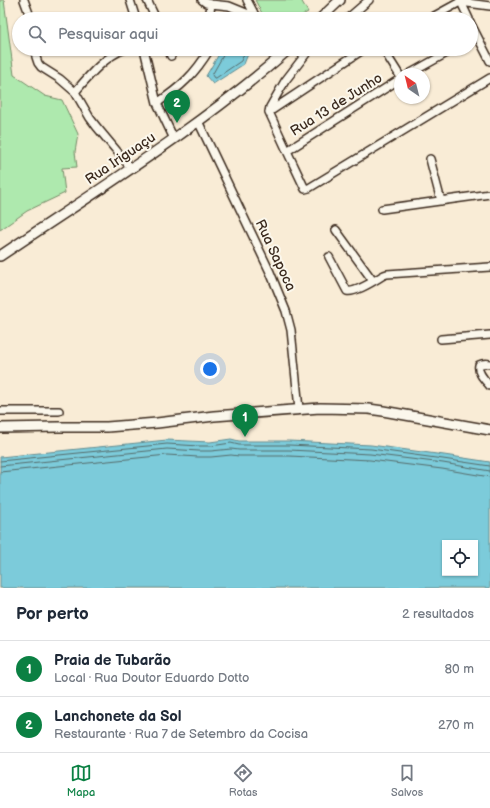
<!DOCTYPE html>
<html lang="pt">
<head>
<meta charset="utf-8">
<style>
	:root { --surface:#fff; --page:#f6f6f7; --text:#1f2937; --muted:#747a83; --line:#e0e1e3; --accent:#0b8043 }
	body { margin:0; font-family:"Balsamiq Sans",sans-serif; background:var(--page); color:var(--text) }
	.controls { position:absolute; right:12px; bottom:12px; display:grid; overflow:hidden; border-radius:0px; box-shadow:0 1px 3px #0004 }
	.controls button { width:36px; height:36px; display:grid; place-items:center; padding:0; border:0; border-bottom:1px solid var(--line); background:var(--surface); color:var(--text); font:20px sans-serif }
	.compass { position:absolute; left:394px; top:68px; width:36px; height:36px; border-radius:50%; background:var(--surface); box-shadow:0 1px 3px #0004; rotate:325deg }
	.you { position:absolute; left:210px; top:369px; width:14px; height:14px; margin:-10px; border:3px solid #fff; border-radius:50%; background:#1a73e8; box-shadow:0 0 0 6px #1a73e833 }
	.badge { display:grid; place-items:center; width:26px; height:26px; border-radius:50%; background:var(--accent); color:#fff; font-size:13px; font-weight:700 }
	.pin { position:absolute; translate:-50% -33px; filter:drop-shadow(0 1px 2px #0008) }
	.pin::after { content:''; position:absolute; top:21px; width:14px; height:12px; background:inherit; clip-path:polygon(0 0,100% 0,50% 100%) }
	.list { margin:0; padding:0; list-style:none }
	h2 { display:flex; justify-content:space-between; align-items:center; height:52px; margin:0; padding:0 16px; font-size:17px }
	h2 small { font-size:13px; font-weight:400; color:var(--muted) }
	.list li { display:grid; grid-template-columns:26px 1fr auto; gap:12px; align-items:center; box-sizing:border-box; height:56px; padding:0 16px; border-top:1px solid var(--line) }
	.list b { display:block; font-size:15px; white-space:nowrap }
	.list p { margin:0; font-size:13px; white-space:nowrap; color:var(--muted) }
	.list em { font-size:13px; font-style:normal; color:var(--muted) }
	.icon { flex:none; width:22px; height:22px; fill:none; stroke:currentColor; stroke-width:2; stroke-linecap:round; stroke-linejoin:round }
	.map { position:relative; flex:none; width:490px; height:588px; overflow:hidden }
	.search { position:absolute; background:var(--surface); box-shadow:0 1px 3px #0004; left:12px; right:12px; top:12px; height:44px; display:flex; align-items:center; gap:10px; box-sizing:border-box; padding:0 14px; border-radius:22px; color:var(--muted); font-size:15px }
	.sheet { height:164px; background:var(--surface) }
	nav { display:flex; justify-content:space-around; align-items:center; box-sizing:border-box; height:56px; border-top:1px solid var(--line); background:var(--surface); font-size:11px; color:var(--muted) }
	nav a { display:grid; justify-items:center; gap:2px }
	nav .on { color:var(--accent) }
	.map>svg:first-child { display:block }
	.green { fill:#aee9ae; stroke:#748a66 }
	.water { fill:#7ccbda; stroke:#628b8f; fill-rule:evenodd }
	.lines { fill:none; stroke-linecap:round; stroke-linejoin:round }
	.shore { stroke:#556a69; stroke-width:1 }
	.minor-casing { stroke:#3b2a1e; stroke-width:10 }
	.secondary-casing { stroke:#3b2a1e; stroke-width:12 }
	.minor { stroke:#fbf7ec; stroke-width:7 }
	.secondary { stroke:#fbf7ec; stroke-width:9 }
	.labels { text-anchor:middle; stroke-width:4; stroke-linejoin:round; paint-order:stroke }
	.street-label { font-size:14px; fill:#3b2a1e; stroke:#fbf7ec }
</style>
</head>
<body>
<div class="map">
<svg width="490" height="588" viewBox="0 0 490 588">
	<rect width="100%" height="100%" fill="#f9ecd6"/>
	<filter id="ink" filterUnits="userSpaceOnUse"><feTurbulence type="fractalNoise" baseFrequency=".025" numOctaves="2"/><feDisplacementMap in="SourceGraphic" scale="8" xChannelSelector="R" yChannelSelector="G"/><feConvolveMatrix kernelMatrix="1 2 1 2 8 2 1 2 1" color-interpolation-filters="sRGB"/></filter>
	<g filter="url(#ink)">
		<path class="green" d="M0,0H4L14,75L45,96L62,100L78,134L75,152L77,167L62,168L65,193L27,211L0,230Z
			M255,0H301L308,12L295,19H265Z"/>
		<path class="water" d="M222,49H250L244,64L213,84L206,76Z
			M231,439L239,441H289L371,445L444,455L490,462V588H0V457L167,440L210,442ZM445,543H475V573H445Z"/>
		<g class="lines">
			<path class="shore" d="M225,49V52L212,75L214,78H216L241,61L246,49
				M0,461L167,444L199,446H211L231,443L239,445H289L371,449L443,459L490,466
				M0,466L167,449L199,451H211L231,449L239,450H289L370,454L443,463L490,471
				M0,472L167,455L198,457H211L231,455L239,456H289L370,460L442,469L490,477"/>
			<g class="minor-casing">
				<path id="minor" d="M24,0L31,19
					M130,0L136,19
					M147,0L156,19
					M202,0L206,3L211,4L229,6L256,17
					M247,0L257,19
					M460,0L469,19
					M209,19L211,4
					M347,19L369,0
					M429,19L460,2L490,6
					M471,24L490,61
					M35,49L36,57L38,63L41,67L60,79L75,92L90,118L96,126L131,168
					M144,49L157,103L174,139
					M168,49L171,56
					M309,49V50L285,81L270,107L269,112L287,151L305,189L309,188L490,78
					M383,49L400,76
					M409,74L454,49
					M75,92C88,77 105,56 125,49
					M157,103C181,87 195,74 210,49
					M269,112L364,49
					M198,121L270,272L286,311L291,330L299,409
					M287,151L400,79
					M430,159L441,201
					M382,209L490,194
					M336,230L373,281
					M329,257L347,291C356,293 375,280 384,275L387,274L490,267
					M441,339L490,335
					M490,364C486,363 483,363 479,365C477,373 485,380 490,386
					M0,411H59"/>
			</g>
			<g class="secondary-casing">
				<path id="secondary" d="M320,19L340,0
					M0,256C98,190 200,127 289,49
					M0,428L58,427H107L157,423L214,416L320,408L369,409L383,411L490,430"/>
			</g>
			<use href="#minor" class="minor"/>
			<use href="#secondary" class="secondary"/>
		</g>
	</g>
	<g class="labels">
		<g class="street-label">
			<text transform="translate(336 104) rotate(-32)" y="5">Rua 13 de Junho</text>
			<text transform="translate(120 158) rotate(-34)" y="5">Rua Iriguaçu</text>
			<text transform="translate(276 255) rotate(65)" y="5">Rua Sapoca</text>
		</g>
	</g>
</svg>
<div class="controls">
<button><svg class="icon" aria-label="locate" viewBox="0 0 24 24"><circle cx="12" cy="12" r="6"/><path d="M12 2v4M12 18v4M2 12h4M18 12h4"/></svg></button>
</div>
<svg class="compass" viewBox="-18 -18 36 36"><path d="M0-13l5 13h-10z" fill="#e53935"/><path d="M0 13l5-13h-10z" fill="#747a83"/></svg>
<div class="you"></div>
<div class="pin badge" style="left:245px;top:437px">1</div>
<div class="pin badge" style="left:177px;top:123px">2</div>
<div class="search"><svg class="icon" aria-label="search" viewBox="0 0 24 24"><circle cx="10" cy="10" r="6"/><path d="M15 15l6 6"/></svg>Pesquisar aqui</div>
</div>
<section class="sheet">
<h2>Por perto<small>2 resultados</small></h2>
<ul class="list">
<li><span class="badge">1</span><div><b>Praia de Tubarão</b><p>Local · Rua Doutor Eduardo Dotto</p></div><em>80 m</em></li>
<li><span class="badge">2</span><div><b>Lanchonete da Sol</b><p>Restaurante · Rua 7 de Setembro da Cocisa</p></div><em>270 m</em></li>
</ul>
</section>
<nav>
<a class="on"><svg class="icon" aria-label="map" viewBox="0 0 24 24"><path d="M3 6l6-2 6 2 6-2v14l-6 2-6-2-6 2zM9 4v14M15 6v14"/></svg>Mapa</a>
<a><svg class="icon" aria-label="directions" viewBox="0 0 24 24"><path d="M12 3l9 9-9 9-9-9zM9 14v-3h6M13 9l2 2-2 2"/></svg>Rotas</a>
<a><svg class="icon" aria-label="saved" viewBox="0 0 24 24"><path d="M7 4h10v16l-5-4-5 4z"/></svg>Salvos</a>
</nav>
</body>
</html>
